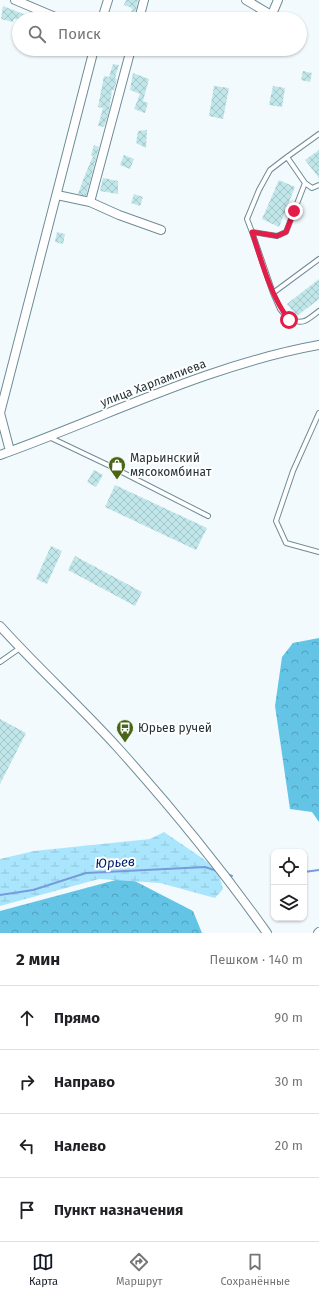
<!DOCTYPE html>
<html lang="ru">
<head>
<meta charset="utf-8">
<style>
	:root { --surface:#fff; --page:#f2f2f2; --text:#202124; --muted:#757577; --line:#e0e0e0; --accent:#111827 }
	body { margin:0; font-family:"Fira Sans",sans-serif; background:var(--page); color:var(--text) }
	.controls { position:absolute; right:12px; bottom:12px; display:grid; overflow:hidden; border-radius:8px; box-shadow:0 1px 3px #0004 }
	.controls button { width:36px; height:36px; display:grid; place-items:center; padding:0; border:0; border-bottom:1px solid var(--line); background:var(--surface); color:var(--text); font:20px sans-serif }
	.stop { position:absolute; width:12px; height:12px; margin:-9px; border:3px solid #e11d48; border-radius:50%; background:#fff }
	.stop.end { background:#e11d48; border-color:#fff; box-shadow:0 1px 4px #0008 }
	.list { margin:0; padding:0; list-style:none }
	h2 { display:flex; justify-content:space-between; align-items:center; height:52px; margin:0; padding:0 16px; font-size:17px }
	h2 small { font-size:13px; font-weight:400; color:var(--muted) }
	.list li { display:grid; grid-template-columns:26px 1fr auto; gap:12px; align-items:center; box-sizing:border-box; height:64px; padding:0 16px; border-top:1px solid var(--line) }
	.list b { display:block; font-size:15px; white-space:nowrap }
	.list em { font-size:13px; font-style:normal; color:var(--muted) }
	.icon { flex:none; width:22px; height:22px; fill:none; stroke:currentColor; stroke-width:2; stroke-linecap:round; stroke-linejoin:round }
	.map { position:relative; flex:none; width:319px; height:933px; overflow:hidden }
	.search { position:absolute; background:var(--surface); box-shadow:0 1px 3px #0004; left:12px; right:12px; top:12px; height:44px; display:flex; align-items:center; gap:10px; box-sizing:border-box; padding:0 14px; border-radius:22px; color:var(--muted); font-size:15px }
	.sheet { height:308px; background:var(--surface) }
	nav { display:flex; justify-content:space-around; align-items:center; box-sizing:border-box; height:56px; border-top:1px solid var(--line); background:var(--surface); font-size:11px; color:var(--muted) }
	nav a { display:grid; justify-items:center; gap:2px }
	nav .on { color:var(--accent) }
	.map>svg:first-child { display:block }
	.forest { fill:url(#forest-crowns) }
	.wetland { fill:url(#wetland-marsh) }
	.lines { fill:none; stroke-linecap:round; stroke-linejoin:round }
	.stream { stroke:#789bdb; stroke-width:2 }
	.building { fill:url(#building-cross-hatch) }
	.service-casing { stroke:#6d8c98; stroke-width:6 }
	.minor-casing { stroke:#6d8c98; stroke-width:10 }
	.service { stroke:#fff; stroke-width:4 }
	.minor { stroke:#fff; stroke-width:8 }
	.route { stroke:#e11d48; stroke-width:5 }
	.labels { text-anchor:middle; stroke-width:4; stroke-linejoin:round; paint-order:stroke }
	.street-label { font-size:12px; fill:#243237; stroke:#fff }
	.poi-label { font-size:12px; fill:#243237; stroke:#fff; text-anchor:start }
	.water-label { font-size:13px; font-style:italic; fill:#00206a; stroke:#fff }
</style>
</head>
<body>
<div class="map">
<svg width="319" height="933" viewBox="0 0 319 933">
	<defs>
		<pattern id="forest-crowns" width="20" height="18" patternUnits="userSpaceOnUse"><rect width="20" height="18" fill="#63c4e6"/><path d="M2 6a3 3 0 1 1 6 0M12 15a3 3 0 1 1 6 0" fill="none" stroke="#51a0bb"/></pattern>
		<pattern id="wetland-marsh" width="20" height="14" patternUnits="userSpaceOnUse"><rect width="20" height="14" fill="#a9e6fd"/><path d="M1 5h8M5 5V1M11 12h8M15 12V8" fill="none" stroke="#91c6d9"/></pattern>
		<pattern id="building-cross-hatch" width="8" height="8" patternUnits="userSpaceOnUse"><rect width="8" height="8" fill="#c0e6ea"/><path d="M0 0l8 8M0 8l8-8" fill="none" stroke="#a5c6c9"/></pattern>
	</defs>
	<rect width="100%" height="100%" fill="#f3fafd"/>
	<path class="forest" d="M319,638V822L312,812L290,809L275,706L282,657L293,643Z
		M127,877L193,911L202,933H0V911Z"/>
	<path class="wetland" d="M164,832L202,858L218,871L223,889L215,898L160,883L99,879L0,906V859L34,851L150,839Z"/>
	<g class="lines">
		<path class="stream" d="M304,872L319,870
			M227,874L232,876
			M0,895L33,890L86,873L205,867L217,871"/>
	</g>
	<path class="building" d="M126,0H138L134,19H130L132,8L124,5Z
		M3,6L36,19H14L13,22L1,19Z
		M113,64L119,65L115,78L117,79L114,90H112L109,111L104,127L98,126L103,108L98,107L104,76L109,77Z
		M303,71L312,73L310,82L301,80Z
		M133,73L149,79L143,101L148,103L145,113L134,109L140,94L130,90Z
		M214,86L229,88L223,119L209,116Z
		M273,86L285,88L282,107L269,105Z
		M147,130L146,148L136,143L138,131Z
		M94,145L99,147L86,196L78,194L85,175L93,156L91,155Z
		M319,150V178L305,160Z
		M124,155L134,159L130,169L120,165Z
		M103,178L118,181V194L100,191Z
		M279,180L295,187L279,227L262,219Z
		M134,194L143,197L140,206L131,203Z
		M57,232L65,234L63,244L55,242Z
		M319,279V299L297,316L287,304Z
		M94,470L103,475L96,487L87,482Z
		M115,485L207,528L196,550L105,507Z
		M51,546L62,551L47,584L36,579Z
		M75,556L142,592L135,606L68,570Z
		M0,719L26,733L0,784Z"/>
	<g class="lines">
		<g class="service-casing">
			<path id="service" d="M287,157L319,134
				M305,183L312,188L319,185
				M252,232L277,236L286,232L305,183L287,157L270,170L259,190L247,219L252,232L273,293L280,309L289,320C305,324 306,321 319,311
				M273,293L319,259
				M319,413L293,471L276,521L286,543L319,552
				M49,437L110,466L208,516
				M0,662L20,648"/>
		</g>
		<g class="minor-casing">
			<path id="minor" d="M15,0L60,19
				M246,0L271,15
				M102,19L108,0
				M139,19L144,0
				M270,19L278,0
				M265,51V49
				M57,195L90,202L119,215L161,230
				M90,202L131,49
				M10,451L0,413L94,49
				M0,455C106,417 208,365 319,345
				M0,626C38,668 80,706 118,748C171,807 221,868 267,933
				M318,933L319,932"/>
		</g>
		<use href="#service" class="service"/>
		<use href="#minor" class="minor"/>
	</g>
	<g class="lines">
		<path class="route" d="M289,320C270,295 262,262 252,232L277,236L286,232L294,211"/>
	</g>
	<defs>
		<g id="shop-pin" transform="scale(0.9)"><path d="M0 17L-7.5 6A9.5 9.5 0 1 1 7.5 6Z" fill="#4a6516" stroke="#fff"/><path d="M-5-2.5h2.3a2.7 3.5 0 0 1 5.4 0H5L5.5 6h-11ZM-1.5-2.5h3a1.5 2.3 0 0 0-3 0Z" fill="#fff"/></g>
		<g id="bus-pin" transform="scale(0.9)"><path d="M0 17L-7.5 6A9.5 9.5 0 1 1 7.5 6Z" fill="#4a6516" stroke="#fff"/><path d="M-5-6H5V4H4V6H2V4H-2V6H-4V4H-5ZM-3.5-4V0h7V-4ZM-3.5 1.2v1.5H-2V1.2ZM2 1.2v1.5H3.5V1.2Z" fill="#fff"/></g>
	</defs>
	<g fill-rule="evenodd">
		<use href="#shop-pin" x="117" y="465"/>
		<use href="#bus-pin" x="125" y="728"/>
	</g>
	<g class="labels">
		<g class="street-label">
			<text transform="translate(153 383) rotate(-21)" y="4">улица Харлампиева</text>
		</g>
		<g class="poi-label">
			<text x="130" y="462">Марьинский<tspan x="130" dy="14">мясокомбинат</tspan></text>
			<text x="138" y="732">Юрьев ручей</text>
		</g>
		<g class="water-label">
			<text transform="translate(115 862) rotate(-3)" y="5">Юрьев</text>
		</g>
	</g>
</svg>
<div class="controls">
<button><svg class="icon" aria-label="locate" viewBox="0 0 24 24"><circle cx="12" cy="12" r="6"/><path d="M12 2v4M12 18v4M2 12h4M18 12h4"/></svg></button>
<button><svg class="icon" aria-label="layers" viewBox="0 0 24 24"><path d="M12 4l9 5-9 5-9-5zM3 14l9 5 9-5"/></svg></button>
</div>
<div class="stop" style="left:289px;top:320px"></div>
<div class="stop end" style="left:294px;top:211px"></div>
<div class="search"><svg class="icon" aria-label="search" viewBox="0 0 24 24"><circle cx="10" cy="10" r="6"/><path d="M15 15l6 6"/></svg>Поиск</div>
</div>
<section class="sheet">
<h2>2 мин<small>Пешком · 140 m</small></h2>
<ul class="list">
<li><svg class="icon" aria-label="ahead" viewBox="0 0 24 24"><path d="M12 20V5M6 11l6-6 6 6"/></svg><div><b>Прямо</b></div><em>90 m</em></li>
<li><svg class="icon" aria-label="right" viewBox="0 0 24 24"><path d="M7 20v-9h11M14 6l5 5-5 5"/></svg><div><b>Направо</b></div><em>30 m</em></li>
<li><svg class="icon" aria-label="left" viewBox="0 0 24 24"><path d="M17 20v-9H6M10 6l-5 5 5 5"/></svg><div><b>Налево</b></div><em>20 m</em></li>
<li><svg class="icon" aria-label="arrive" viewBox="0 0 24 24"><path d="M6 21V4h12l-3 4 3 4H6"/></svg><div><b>Пункт назначения</b></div></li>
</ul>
</section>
<nav>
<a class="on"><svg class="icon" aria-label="map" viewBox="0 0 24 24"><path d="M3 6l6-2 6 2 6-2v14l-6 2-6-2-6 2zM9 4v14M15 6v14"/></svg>Карта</a>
<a><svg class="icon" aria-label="directions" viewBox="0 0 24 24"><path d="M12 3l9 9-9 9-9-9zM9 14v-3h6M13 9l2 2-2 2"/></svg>Маршрут</a>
<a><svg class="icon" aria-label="saved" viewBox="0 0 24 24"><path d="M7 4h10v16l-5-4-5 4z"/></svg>Сохранённые</a>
</nav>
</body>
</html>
